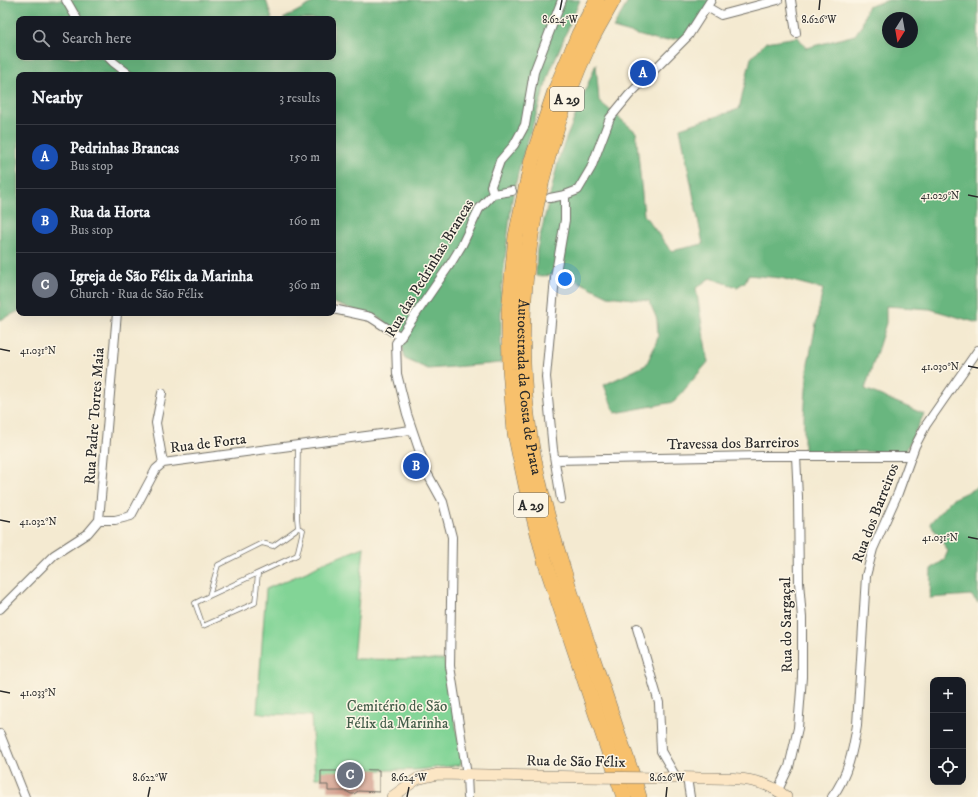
<!DOCTYPE html>
<html lang="en">
<head>
<meta charset="utf-8">
<style>
	:root { --surface:#171b24; --page:#242831; --text:#f1f3f6; --muted:#9ea1a6; --line:#363941; --accent:#d690ce }
	body { margin:0; font-family:"IM FELL DW Pica",serif; background:var(--page); color:var(--text) }
	.controls { position:absolute; right:12px; bottom:12px; display:grid; overflow:hidden; border-radius:8px; box-shadow:0 4px 16px #0002 }
	.controls button { width:36px; height:36px; display:grid; place-items:center; padding:0; border:0; border-bottom:1px solid var(--line); background:var(--surface); color:var(--text); font:20px sans-serif }
	.compass { position:absolute; left:882px; top:12px; width:36px; height:36px; border-radius:50%; background:var(--surface); box-shadow:0 4px 16px #0002; rotate:191deg }
	.you { position:absolute; left:565px; top:279px; width:14px; height:14px; margin:-10px; border:3px solid #fff; border-radius:50%; background:#1a73e8; box-shadow:0 0 0 6px #1a73e833 }
	.badge { display:grid; place-items:center; width:26px; height:26px; border-radius:50%; background:var(--accent); color:#fff; font-size:13px; font-weight:700 }
	.pin { position:absolute; translate:-50% -50%; border:2px solid #fff; box-shadow:0 1px 4px #0006 }
	.list { margin:0; padding:0; list-style:none }
	h2 { display:flex; justify-content:space-between; align-items:center; height:52px; margin:0; padding:0 16px; font-size:17px }
	h2 small { font-size:13px; font-weight:400; color:var(--muted) }
	.list li { display:grid; grid-template-columns:26px 1fr auto; gap:12px; align-items:center; box-sizing:border-box; height:64px; padding:0 16px; border-top:1px solid var(--line) }
	.list b { display:block; font-size:15px; white-space:nowrap }
	.list p { margin:0; font-size:13px; white-space:nowrap; color:var(--muted) }
	.list em { font-size:13px; font-style:normal; color:var(--muted) }
	.icon { flex:none; width:22px; height:22px; fill:none; stroke:currentColor; stroke-width:2; stroke-linecap:round; stroke-linejoin:round }
	.map { position:relative; flex:none; width:978px; height:797px; overflow:hidden }
	.search { position:absolute; background:var(--surface); box-shadow:0 4px 16px #0002; left:16px; top:16px; width:320px; height:44px; display:flex; align-items:center; gap:10px; box-sizing:border-box; padding:0 14px; border-radius:8px; color:var(--muted); font-size:15px }
	.panel { position:absolute; background:var(--surface); box-shadow:0 4px 16px #0002; left:16px; top:72px; width:320px; height:244px; border-radius:8px }
	.map>svg:first-child { display:block }
	.green { fill:#82d496; stroke:#568060 }
	.forest { fill:#69b67f; stroke:#4a7055; fill-rule:evenodd }
	.building { fill:#cf9685 }
	.lines { fill:none; stroke-linecap:round; stroke-linejoin:round }
	.lane-casing { stroke:#716e65; stroke-width:5.5 }
	.street-casing { stroke:#716e65; stroke-width:10 }
	.secondary-casing { stroke:#716e65; stroke-width:12 }
	.highway-casing { stroke:#716e65; stroke-width:16 }
	.lane { stroke:#fff; stroke-width:4 }
	.street { stroke:#fff; stroke-width:8 }
	.secondary { stroke:#fce6c4; stroke-width:11 }
	.highway { stroke:#f7c06c; stroke-width:15 }
	.secondary-bridge-casing { stroke:#716e65; stroke-width:12; stroke-linecap:butt }
	.secondary-bridge { stroke:#fce6c4; stroke-width:11 }
	.ticks { fill:none; stroke:#2b2b2b; stroke-width:1.5 }
	.labels { text-anchor:middle; stroke-width:3; stroke-linejoin:round; paint-order:stroke }
	.shield { fill:#fcf5e5; stroke:#6a6863; stroke-width:1 }
	.shield-label { font-size:14px; font-weight:bold; fill:#2b2b2b }
	.street-label { font-size:15px; fill:#2b2b2b; stroke:#fcf5e5 }
	.park-label { font-size:15px; fill:#455e4b; stroke:#fcf5e5 }
	.ticks-label { font-size:10px; text-anchor:middle; fill:#2b2b2b; stroke:#fcf5e5; stroke-width:3; stroke-linejoin:round; paint-order:stroke }
</style>
</head>
<body>
<div class="map">
<svg width="978" height="797" viewBox="0 0 978 797">
	<rect width="100%" height="100%" fill="#fcf5e5"/>
	<filter id="ink" filterUnits="userSpaceOnUse"><feTurbulence type="fractalNoise" baseFrequency=".025" numOctaves="2"/><feDisplacementMap in="SourceGraphic" scale="8" xChannelSelector="R" yChannelSelector="G"/><feConvolveMatrix kernelMatrix="1 2 1 2 8 2 1 2 1" color-interpolation-filters="sRGB"/></filter>
	<filter id="wash" filterUnits="userSpaceOnUse"><feTurbulence type="fractalNoise" baseFrequency=".012" numOctaves="4" result="noise"/><feDisplacementMap in="SourceGraphic" scale="16" xChannelSelector="R" yChannelSelector="G"/><feGaussianBlur stdDeviation="0.9" result="paint"/><feColorMatrix in="noise" values="0 0 0 0 0 0 0 0 0 0 0 0 0 0 0 0 0 1.4 0 .05"/><feComposite in="paint" operator="in"/></filter>
	<g filter="url(#wash)">
		<rect width="100%" height="100%" fill="#f4ead1"/>
		<path class="green" d="M364,547L353,659L444,660L462,760L460,765L415,770H355V762L353,760H351L348,762V769H345L344,771L321,778H315L311,716L257,713L266,589L311,570L323,563Z"/>
		<path class="forest" d="M0,0H266L272,19H19V57H333V19H283L318,0H580L551,69L520,165L512,200L501,294V363L428,369L405,359L402,342L383,319L333,303V75H19V311L0,320Z
			M629,0H716L702,22L687,37L659,41L613,28Z
			M889,0H978V323L930,309L886,306V323L865,389L924,414L905,452L804,451V417L808,364L823,289L781,278L748,275L745,282L737,287L710,278L696,288L708,362L674,402L615,413L604,385L646,365L654,348L658,337L657,319L649,301L608,296L565,275L536,276L537,249L560,154L596,64L599,101L636,132L644,215L671,251L703,244L680,128L739,109L751,58L766,42L798,37L806,48L855,35L862,25L867,7ZM888,18H912V42H888Z
			M978,487V603L971,595L930,598L931,569L944,560L948,551L930,523L952,499Z"/>
		<g id="blocks">
			<path class="building" d="M344,769L379,770V792L358,791L354,794H351L346,791H328V785H321V771H344Z"/>
		</g>
	</g>
	<g filter="url(#ink)">
		<use href="#blocks" fill-opacity="0" stroke="#716e65" stroke-width="1"/>
		<g class="lines">
			<g class="lane-casing">
				<path id="lane" d="M258,574L255,603L203,626L195,603L209,596L218,565L262,543L273,546L298,528L297,517L298,445
					M209,596L297,555L303,530L298,528"/>
			</g>
			<g class="street-casing">
				<path id="street" d="M66,0L77,19
					M791,0L796,33
					M707,7L721,15L778,0
					M108,57L113,62L130,75
					M493,194L491,186L500,161L514,145L525,125L534,72L562,0
					M550,198L565,195L578,190L591,168L610,118L629,95L688,36L711,0
					M333,309L370,317L401,337
					M162,393L156,423L163,463
					M555,460L761,456H911
					M561,499L553,450L546,377L555,278L565,220V195
					M99,520H115L131,516L156,469L163,463L411,430
					M99,520L117,313
					M0,609L54,555L88,533L99,520
					M637,628L659,703L661,751L676,777
					M0,734L25,797
					M687,778L690,797
					M778,790L789,767L798,728L802,677V618L799,582L798,497L796,456
					M468,797L467,775L450,666L452,537L443,502L427,473L407,414L397,374L396,343L451,263L462,245L479,209L493,194L512,191
					M832,797C848,776 853,750 857,725L866,576L873,549L898,493L915,446L926,425L978,350"/>
			</g>
			<g class="secondary-casing">
				<path id="secondary" d="M662,778C677,777 691,778 706,778C733,778 764,777 786,797
					M392,797L417,779L438,774L585,777"/>
			</g>
			<g class="highway-casing">
				<g id="highway">
					<path d="M597,0L579,34L555,91L532,160L516,236L509,312L510,369L515,433L527,490L545,561L624,797"/>
					<path id="s1" d="M613,0C606,13 598,26 591,40C526,180 503,340 541,491C560,569 589,645 614,722C622,747 632,772 639,797"/>
				</g>
			</g>
			<use href="#lane" class="lane"/>
			<use href="#street" class="street"/>
			<use href="#secondary" class="secondary"/>
			<use href="#highway" class="highway"/>
			<g class="secondary-bridge-casing">
				<path id="secondary-bridge" d="M585,777L662,778"/>
			</g>
			<use href="#secondary-bridge" class="secondary-bridge"/>
		</g>
	</g>
	<path class="ticks" d="M560,10L562,0M819,10L820,0M968,195L978,197M0,349L10,351M968,366L978,368M0,520L10,522M968,537L978,539M0,691L10,693M148,797L150,787M407,797L409,787M666,797L667,787"/>
	<g class="labels">
		<g class="shield">
			<rect x="550" y="87" width="34" height="24" rx="3"/>
			<rect x="514" y="493" width="34" height="24" rx="3"/>
		</g>
		<g class="shield-label">
			<text x="567" y="104">A 29</text>
			<text x="531" y="510">A 29</text>
		</g>
		<g class="street-label">
			<text transform="translate(429 268) rotate(-59)" y="5">Rua das Pedrinhas Brancas</text>
			<text dy="5" stroke="none"><textPath href="#s1" startOffset="403">Autoestrada da Costa de Prata</textPath></text>
			<text transform="translate(94 416) rotate(-86)" y="5">Rua Padre Torres Maia</text>
			<text transform="translate(208 443) rotate(-7)" y="5">Rua de Forta</text>
			<text transform="translate(733 443) rotate(-1)" y="5">Travessa dos Barreiros</text>
			<text transform="translate(875 513) rotate(-69)" y="5">Rua dos Barreiros</text>
			<text transform="translate(786 625) rotate(-91)" y="5">Rua do Sargaçal</text>
			<text transform="translate(576 761) rotate(1)" y="5">Rua de São Félix</text>
		</g>
		<g class="park-label">
			<text x="397" y="711">Cemitério de São<tspan x="397" dy="17">Félix da Marinha</tspan></text>
		</g>
	</g>
	<g class="ticks-label">
		<text x="560" y="23">8.624°W</text>
		<text x="819" y="23">8.626°W</text>
		<text x="940" y="199">41.029°N</text>
		<text x="38" y="354">41.031°N</text>
		<text x="940" y="370">41.030°N</text>
		<text x="38" y="525">41.032°N</text>
		<text x="940" y="541">41.031°N</text>
		<text x="38" y="696">41.033°N</text>
		<text x="150" y="781">8.622°W</text>
		<text x="409" y="781">8.624°W</text>
		<text x="667" y="781">8.626°W</text>
	</g>
</svg>
<div class="controls">
<button>+</button>
<button>−</button>
<button><svg class="icon" aria-label="locate" viewBox="0 0 24 24"><circle cx="12" cy="12" r="6"/><path d="M12 2v4M12 18v4M2 12h4M18 12h4"/></svg></button>
</div>
<svg class="compass" viewBox="-18 -18 36 36"><path d="M0-13l5 13h-10z" fill="#e53935"/><path d="M0 13l5-13h-10z" fill="#9ea1a6"/></svg>
<div class="you"></div>
<div class="pin badge" style="left:643px;top:73px;background:#1a4fb4">A</div>
<div class="pin badge" style="left:416px;top:466px;background:#1a4fb4">B</div>
<div class="pin badge" style="left:350px;top:775px;background:#6b7280">C</div>
<div class="search"><svg class="icon" aria-label="search" viewBox="0 0 24 24"><circle cx="10" cy="10" r="6"/><path d="M15 15l6 6"/></svg>Search here</div>
<section class="panel">
<h2>Nearby<small>3 results</small></h2>
<ul class="list">
<li><span class="badge" style="background:#1a4fb4">A</span><div><b>Pedrinhas Brancas</b><p>Bus stop</p></div><em>150 m</em></li>
<li><span class="badge" style="background:#1a4fb4">B</span><div><b>Rua da Horta</b><p>Bus stop</p></div><em>160 m</em></li>
<li><span class="badge" style="background:#6b7280">C</span><div><b>Igreja de São Félix da Marinha</b><p>Church · Rua de São Félix</p></div><em>360 m</em></li>
</ul>
</section>
</div>
</body>
</html>
